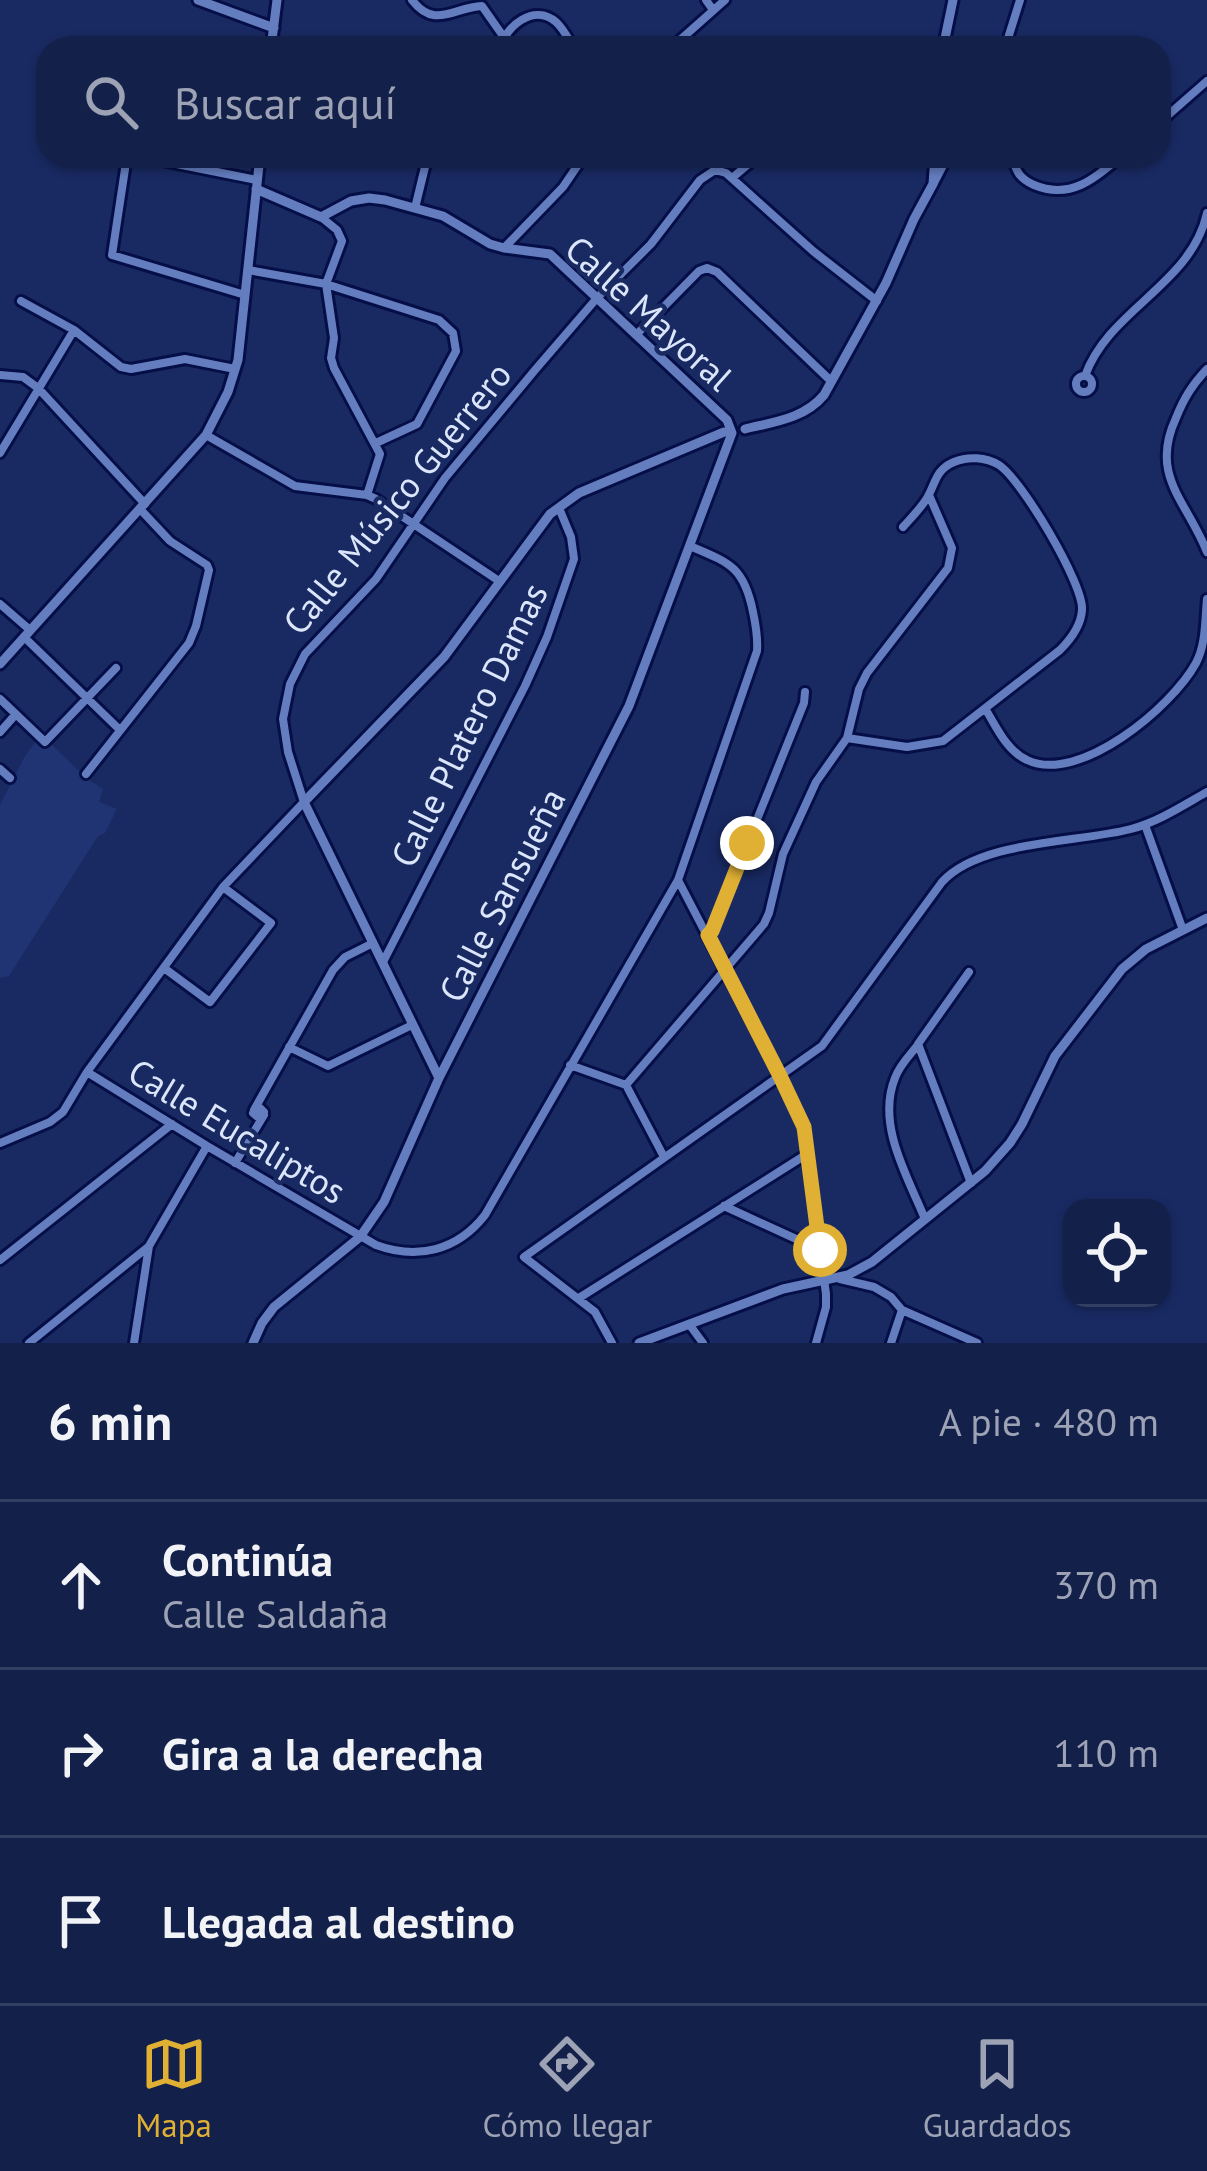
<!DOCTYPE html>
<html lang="es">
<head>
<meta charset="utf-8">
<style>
	:root { --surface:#13204a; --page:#202d54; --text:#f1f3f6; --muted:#9da3b5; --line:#323e62; --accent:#dfb034 }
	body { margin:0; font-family:"PT Sans",sans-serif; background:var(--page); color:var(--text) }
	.controls { position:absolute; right:36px; bottom:36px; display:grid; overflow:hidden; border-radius:24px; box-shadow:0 3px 9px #0004 }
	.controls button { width:108px; height:108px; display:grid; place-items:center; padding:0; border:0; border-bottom:3px solid var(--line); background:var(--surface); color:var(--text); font:60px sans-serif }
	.stop { position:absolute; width:36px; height:36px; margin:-27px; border:9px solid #dfb034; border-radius:50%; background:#fff }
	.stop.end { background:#dfb034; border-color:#fff; box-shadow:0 3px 12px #0008 }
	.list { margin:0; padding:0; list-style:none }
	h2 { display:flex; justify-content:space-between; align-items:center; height:156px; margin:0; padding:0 48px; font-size:51px }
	h2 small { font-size:39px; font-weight:400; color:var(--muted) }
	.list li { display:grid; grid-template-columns:78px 1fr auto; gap:36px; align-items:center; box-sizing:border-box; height:168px; padding:0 48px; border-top:3px solid var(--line) }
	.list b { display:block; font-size:45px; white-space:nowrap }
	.list p { margin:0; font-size:39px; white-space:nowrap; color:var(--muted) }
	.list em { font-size:39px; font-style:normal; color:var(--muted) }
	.icon { flex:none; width:66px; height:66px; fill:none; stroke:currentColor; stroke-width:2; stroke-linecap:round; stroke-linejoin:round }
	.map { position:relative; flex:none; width:1207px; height:1343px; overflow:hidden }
	.search { position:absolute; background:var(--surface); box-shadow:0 3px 9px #0004; left:36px; right:36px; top:36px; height:132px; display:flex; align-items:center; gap:30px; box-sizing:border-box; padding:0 42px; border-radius:36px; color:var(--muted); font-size:45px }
	.sheet { height:660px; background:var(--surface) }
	nav { display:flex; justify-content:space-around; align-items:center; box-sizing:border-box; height:168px; border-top:3px solid var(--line); background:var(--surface); font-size:33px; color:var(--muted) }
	nav a { display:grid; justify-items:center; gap:6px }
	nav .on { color:var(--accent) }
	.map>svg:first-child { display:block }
	.built { fill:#203473 }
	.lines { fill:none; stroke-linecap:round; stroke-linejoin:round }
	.minor-casing { stroke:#050e46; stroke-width:14 }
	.tertiary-casing { stroke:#050e46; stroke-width:15 }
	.minor { stroke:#647dbe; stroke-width:8 }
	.tertiary { stroke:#647dbe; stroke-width:9 }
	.route { stroke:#dfb034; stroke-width:15 }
	.labels { text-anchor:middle; stroke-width:9; stroke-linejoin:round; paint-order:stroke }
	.street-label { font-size:36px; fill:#dce6fb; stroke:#192a63 }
</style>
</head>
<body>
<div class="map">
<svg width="1207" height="1343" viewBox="0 0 1207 1343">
	<rect width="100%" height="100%" fill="#192a63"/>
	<path class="built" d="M37,740L45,746L49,742L86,778L103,789L99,802L117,809L105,833L98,836L9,976L0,978V805L25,756Z"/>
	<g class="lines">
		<g class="minor-casing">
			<path id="minor" d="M412,0C435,30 454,7 482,6L503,36
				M706,0L713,10
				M500,48C506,26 534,3 556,22C563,28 569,40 574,48
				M671,48L725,0
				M1005,48L1020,0
				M1159,123L1207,81
				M127,156L112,255L245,295
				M137,156L257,180
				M1013,156C1015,171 1020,179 1034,185C1070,200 1095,179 1121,156
				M732,178L758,156
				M934,183L948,156
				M415,208L425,167L433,156
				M321,217L337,230L342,241L326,284L334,338L331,358L334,368L380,454L367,495
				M505,247L563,187L584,156
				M248,270L326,284L439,320L453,333L456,351L417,424L376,443
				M21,301L74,330L121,367L131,369L185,359L235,369
				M636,335L699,271L707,268L717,272L831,381
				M1207,369C1192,385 1184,398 1176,418C1149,476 1187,501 1207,552
				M0,375L23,377L38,388L145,504
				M1085,376C1109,309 1191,285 1207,213
				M1076 384a8 8 0 1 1 16 0a8 8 0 1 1-16 0Z
				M206,435L295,486L367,495L376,499L499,581
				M0,453L74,330
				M0,604L30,630
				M24,637L120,730
				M0,699L45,742L116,668
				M986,710C997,728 1007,751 1027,760C1079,785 1172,707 1196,663C1206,644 1205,620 1207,599
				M0,732L16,714
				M847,738L907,747L943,741L1060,650C1071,639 1081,626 1082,610C1084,584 1021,479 999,465C986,457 968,456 954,462C935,470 936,483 927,498C921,508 911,518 903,527
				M0,769L10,778
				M86,774L189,643L196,626L209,570L207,565L170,541L140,509
				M1145,825L1183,930
				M678,880L780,1076L804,1127L826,1294V1307L816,1343
				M708,935L712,931L804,703L805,692
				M383,962L525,686L547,637L574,559L571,537L559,508
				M164,968L210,1002L271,923L223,887
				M969,972L918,1044L971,1183
				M917,1046C909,1056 899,1066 895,1078C876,1125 908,1177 925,1219
				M289,1047L328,1066L412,1025
				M570,1065L626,1085L664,1157
				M87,1072L207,1146L376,1245C417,1260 457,1251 485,1215L678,880L757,651C758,638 756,626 753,612C744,567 730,563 690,546
				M626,1085L764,924L769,913L783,854L816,782L847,738L859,689L867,673L948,568L952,548L929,495
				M258,1106L264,1112L259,1118L253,1113Z
				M254,1110L333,970L345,957L373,943
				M0,1143L50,1122L63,1112L87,1072L223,887L304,802L288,752L283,719L290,684L305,654L376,579L445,478L535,370L597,298L651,244L700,180L715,170L726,173L813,251L877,301
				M235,1163L264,1115
				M724,1206L818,1249
				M0,1260L172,1124
				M840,1279L874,1287L891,1297L902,1310L977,1343
				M579,1298L807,1154
				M689,1324L703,1343
				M29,1343L148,1247
				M134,1343L149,1246L207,1146
				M612,1343L595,1312L524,1257L822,1046L942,882C980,840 1078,843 1131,829C1158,822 1182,806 1207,792
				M891,1343L902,1310"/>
		</g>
		<g class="tertiary-casing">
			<path id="tertiary" d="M198,0L274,28
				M271,48L277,0
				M943,48L953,0
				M745,429C773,422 804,419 824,395L886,283L914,219L933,184L935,156
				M0,664L206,435L228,392L238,360L260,156
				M439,1078L304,802L444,657L550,514L579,493L724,432
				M253,1343L262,1323L274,1307L360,1237L384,1202L439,1078L629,706L732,433L727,420L550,254L504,248L490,244L443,216L385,200L369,198L351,201L321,217L256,189
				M639,1343L783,1289L848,1275L872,1262L985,1171L1010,1143L1022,1124L1055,1056L1122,969L1146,949L1207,918"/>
		</g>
		<use href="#minor" class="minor"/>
		<use href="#tertiary" class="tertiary"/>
	</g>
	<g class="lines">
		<path class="route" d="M747,843L712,931L708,935L780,1076L804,1127L820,1250"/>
	</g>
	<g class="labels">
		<g class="street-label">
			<text transform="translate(649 313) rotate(42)" y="13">Calle Mayoral</text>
			<text transform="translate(397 498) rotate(-51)" y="13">Calle Músico Guerrero</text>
			<text transform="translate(469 725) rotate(-64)" y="13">Calle Platero Damas</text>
			<text transform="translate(502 895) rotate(-63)" y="13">Calle Sansueña</text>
			<text transform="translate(237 1131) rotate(31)" y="13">Calle Eucaliptos</text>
		</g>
	</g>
</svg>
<div class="controls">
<button><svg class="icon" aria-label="locate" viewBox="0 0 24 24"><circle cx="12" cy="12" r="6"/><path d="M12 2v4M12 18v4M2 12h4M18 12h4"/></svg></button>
</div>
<div class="stop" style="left:820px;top:1250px"></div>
<div class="stop end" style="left:747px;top:843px"></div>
<div class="search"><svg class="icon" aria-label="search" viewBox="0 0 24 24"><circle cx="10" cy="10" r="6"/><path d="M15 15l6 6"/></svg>Buscar aquí</div>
</div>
<section class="sheet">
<h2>6 min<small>A pie · 480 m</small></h2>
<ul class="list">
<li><svg class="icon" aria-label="ahead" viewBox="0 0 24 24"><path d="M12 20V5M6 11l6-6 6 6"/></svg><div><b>Continúa</b><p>Calle Saldaña</p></div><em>370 m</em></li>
<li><svg class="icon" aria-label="right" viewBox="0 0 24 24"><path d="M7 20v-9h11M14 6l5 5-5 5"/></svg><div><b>Gira a la derecha</b></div><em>110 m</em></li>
<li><svg class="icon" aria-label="arrive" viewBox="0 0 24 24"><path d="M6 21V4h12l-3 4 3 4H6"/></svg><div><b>Llegada al destino</b></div></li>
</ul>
</section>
<nav>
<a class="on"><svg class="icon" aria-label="map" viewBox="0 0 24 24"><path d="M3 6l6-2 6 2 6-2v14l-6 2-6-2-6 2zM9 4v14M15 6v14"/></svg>Mapa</a>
<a><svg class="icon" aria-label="directions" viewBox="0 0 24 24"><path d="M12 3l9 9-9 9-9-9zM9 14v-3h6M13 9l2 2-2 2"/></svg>Cómo llegar</a>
<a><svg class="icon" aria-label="saved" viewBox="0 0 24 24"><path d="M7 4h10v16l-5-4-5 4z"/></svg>Guardados</a>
</nav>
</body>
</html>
